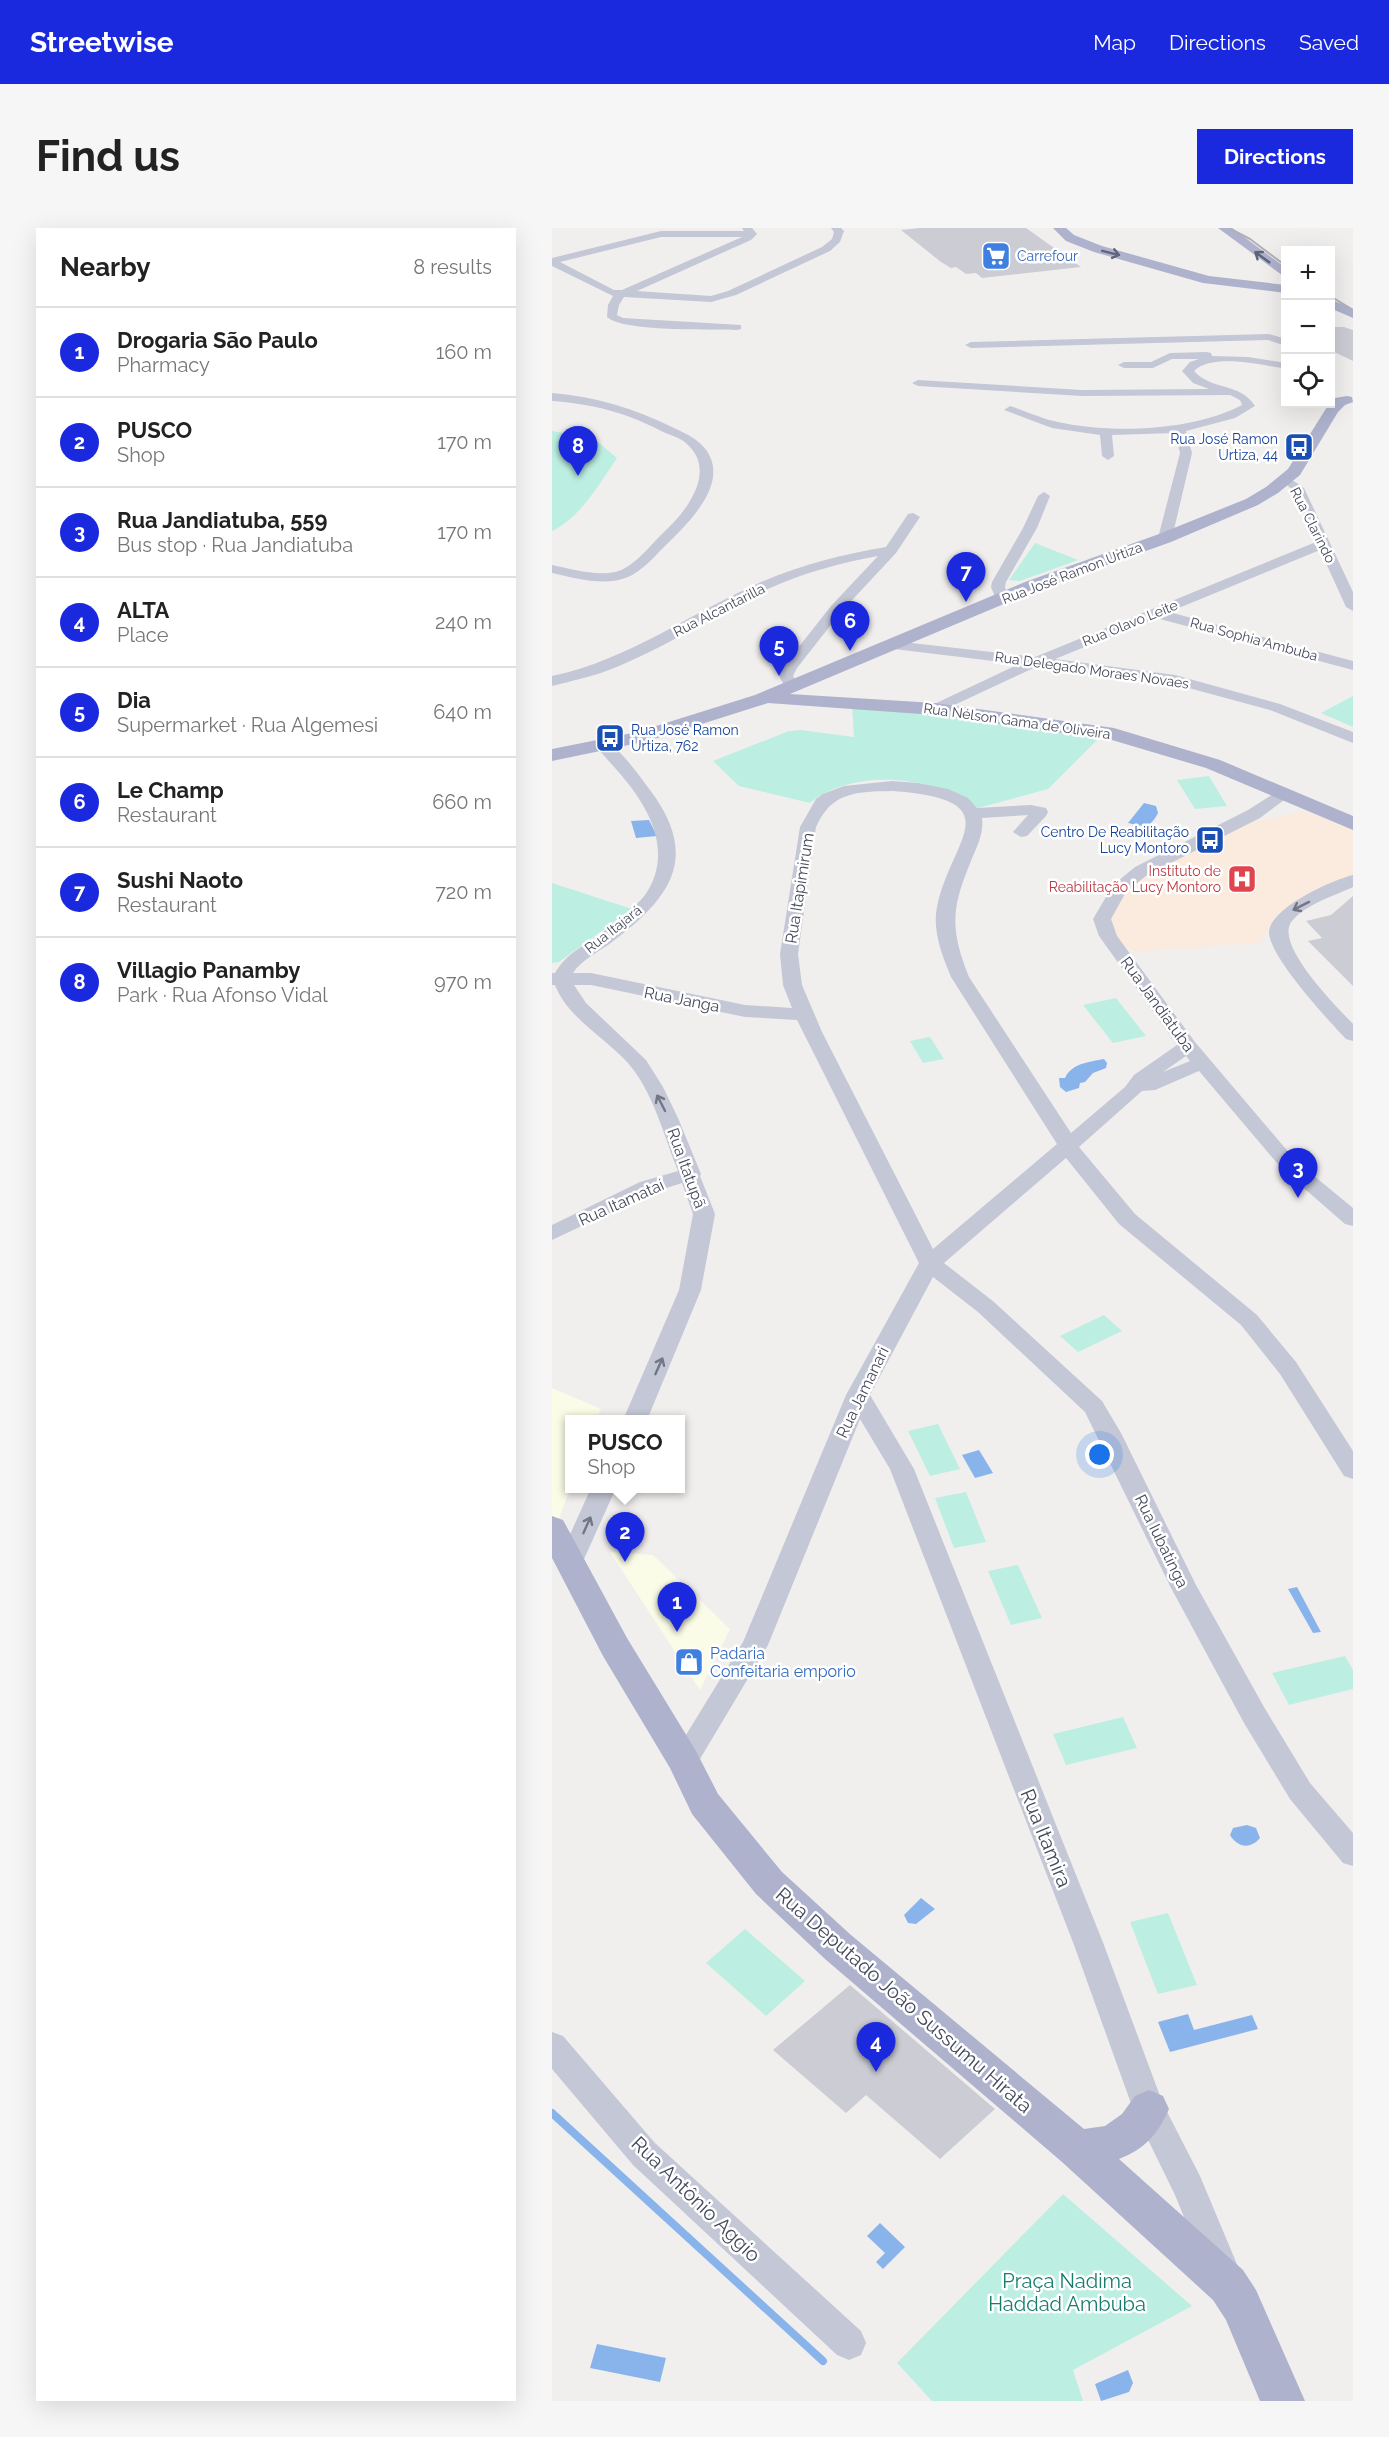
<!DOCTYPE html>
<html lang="en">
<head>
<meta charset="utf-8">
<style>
	:root { --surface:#fff; --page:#f6f6f6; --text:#222; --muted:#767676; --line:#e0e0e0; --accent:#1a29de }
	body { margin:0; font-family:Raleway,sans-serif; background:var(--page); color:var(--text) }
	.controls { position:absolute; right:18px; top:18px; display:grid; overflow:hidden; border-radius:0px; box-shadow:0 6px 24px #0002 }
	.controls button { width:54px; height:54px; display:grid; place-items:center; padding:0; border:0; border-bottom:2px solid var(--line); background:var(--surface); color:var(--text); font:30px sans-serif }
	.you { position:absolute; left:548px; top:1227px; width:21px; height:21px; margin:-15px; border:4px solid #fff; border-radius:50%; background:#1a73e8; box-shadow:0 0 0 9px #1a73e833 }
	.badge { display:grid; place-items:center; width:39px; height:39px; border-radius:50%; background:var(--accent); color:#fff; font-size:20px; font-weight:700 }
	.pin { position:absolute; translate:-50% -50px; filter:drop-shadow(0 2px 3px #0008) }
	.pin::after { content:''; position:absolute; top:32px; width:21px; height:18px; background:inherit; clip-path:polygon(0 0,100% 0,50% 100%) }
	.popup { position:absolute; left:13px; top:1187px; width:120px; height:78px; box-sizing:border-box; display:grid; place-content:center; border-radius:0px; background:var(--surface); filter:drop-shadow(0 2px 4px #0005); font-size:20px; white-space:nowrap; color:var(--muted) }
	.popup b { font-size:22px; color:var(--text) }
	.popup::after { content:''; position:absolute; left:50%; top:100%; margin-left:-12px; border:12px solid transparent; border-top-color:var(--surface) }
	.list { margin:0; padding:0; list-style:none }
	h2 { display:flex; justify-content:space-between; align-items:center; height:78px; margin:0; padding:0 24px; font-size:26px }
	h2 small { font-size:20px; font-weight:400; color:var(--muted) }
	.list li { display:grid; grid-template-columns:39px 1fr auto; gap:18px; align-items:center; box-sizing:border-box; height:90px; padding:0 24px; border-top:2px solid var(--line) }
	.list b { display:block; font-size:22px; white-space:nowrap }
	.list p { margin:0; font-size:20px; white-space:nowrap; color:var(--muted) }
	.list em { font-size:20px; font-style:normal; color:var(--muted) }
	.icon { flex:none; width:33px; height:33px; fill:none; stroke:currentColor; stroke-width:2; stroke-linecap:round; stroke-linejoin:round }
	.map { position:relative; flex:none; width:801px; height:2173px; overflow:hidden; border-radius:0px }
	header { display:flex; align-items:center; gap:36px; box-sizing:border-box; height:84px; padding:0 30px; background:var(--accent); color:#fff }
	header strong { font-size:28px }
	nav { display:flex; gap:33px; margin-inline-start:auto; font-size:21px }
	.intro { display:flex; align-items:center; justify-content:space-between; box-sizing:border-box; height:144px; padding:0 36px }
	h1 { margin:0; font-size:42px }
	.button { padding:15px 27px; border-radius:0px; background:var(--accent); color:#fff; font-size:21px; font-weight:700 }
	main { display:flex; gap:36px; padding:0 36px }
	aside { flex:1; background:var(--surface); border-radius:0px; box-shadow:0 6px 24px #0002 }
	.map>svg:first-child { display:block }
	.commercial { fill:#fafce7 }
	.medical { fill:#faebde }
	.green { fill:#bceee2 }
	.water { fill:#89b4eb }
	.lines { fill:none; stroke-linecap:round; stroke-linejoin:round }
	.stream { stroke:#89b4eb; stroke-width:8 }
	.building { fill:#cbccd4 }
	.minor { fill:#c4c7d5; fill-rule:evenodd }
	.major { fill:#aeb2cd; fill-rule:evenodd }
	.rail { stroke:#b0b0b8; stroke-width:2 }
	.oneway { stroke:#606478 }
	.oneway2 { stroke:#727686 }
	.labels { text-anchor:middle; stroke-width:5; stroke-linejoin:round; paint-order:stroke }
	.far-shop-label { font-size:14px; fill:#366cbe; stroke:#fff; text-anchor:start }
	.far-transit-label { font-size:14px; fill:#164399; stroke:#fff; text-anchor:end }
	.far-street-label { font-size:14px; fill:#464a5b; stroke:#fff }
	.far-health-label { font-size:14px; fill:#be3a42; stroke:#fff; text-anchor:end }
	.street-label { font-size:16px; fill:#464a5b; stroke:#fff }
	.shop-label { font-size:16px; fill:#366cbe; stroke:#fff; text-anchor:start }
	.near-street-label { font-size:20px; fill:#464a5b; stroke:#fff }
	.near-park-label { font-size:20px; fill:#177c6e; stroke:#fff }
</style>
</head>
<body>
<header>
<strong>Streetwise</strong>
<nav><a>Map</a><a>Directions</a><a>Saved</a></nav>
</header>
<div class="intro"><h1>Find us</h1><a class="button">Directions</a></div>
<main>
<aside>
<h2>Nearby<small>8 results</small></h2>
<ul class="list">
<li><span class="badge">1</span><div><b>Drogaria São Paulo</b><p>Pharmacy</p></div><em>160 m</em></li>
<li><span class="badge">2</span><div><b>PUSCO</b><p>Shop</p></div><em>170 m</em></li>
<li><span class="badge">3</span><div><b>Rua Jandiatuba, 559</b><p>Bus stop · Rua Jandiatuba</p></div><em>170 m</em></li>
<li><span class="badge">4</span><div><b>ALTA</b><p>Place</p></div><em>240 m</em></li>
<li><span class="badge">5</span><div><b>Dia</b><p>Supermarket · Rua Algemesi</p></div><em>640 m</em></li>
<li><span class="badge">6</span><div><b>Le Champ</b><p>Restaurant</p></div><em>660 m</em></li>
<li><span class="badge">7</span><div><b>Sushi Naoto</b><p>Restaurant</p></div><em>720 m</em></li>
<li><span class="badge">8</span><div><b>Villagio Panamby</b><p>Park · Rua Afonso Vidal</p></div><em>970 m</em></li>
</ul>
</aside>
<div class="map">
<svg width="801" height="2173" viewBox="0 0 801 2173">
	<rect width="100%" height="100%" fill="#f1efee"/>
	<path class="commercial" d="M0,1160L49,1181L45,1191L17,1192L18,1261L5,1296L0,1289Z
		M58,1324L101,1327L178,1401L148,1462Z"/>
	<path class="medical" d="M754,583L801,602V647L724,687L708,715L581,724L560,707L556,692L580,656L638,623L704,593Z"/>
	<path class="green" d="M0,203L41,210L65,230C48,255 28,290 0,303Z
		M483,315L526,332L468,353L457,352Z
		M801,468V499L769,485L799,469Z
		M300,477L551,506L496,561L426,580C382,548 303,539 258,575L187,558L161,533L237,503L249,502L302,509Z
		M657,548L675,578L643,581L625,552Z
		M0,655L80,681L7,734L0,735Z
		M564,770L594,808L561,815L531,777Z
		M378,809L392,831L371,835L358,813Z
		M552,1087L570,1103L526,1124L508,1108Z
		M386,1196L408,1241L378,1248L356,1203Z
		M414,1264L434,1314L402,1320L383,1270Z
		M466,1337L490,1390L459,1397L436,1343Z
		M793,1428L801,1442V1461L737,1477L720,1445Z
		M571,1489L585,1520L514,1537L501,1506Z
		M616,1685L645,1757L606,1766L578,1694Z
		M193,1701L253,1753L214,1788L154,1735Z
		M511,1966L640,2078L521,2142L531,2173H380L345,2135Z"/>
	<path class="water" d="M592,575L604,578L606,585C598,601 592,599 576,595Z
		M97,592L105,608L84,610L79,593Z
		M552,831L555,835L554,840L541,845L533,854L528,855L527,860L514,864L508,859L507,850H513C520,835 537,834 552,831Z
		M427,1222L441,1245L423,1250L410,1227Z
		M745,1359L769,1404L761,1405L736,1361Z
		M695,1597L704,1600L708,1610C698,1622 685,1619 678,1607L681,1600Z
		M369,1670L383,1681L364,1696L356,1695L352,1687Z
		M636,1786L642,1802L700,1787L706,1801L618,1824L606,1794Z
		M328,1995L353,2019L331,2041L324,2034L333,2025L315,2008Z
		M45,2116L114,2130L108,2154L38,2140Z
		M576,2142L581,2155L577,2164L549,2173L543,2156Z"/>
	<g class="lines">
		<path class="stream" d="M0,1885L271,2133"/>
	</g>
	<path class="building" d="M368,0H474L529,39L430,50L424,45L414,46L404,39L399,40L389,34L349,2Z
		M778,99H792L801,102V133L778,122Z
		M801,668V758L756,713L770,710L754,693L779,687Z
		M298,1757L443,1881L388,1931L314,1867L294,1885L221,1822Z"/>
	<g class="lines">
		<path class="minor" d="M190,0H200L205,6L199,12L85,63L159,68L176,63L270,19L280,11L282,4L279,0H289L292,3L288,14L278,23L184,67L159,74L72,69L67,77L65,87L71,90L189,97V101L185,102C159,101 71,104 55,89L56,77L61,68L0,38V30L109,3H192ZM109,9H190L70,62H62L8,34Z
			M717,106L734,111V118L716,112L419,120L413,117L419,114Z
			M655,124L659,125L660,128L696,129L734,135V141C711,137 660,125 642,143C660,163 688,154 703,178L683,190L634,203L640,225L620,310L613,314L606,310L628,225L623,205L560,207L562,228L556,232L550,228L548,207L500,200L452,182L458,178C474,183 490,191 506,194C560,206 641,203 690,177L688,172L678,167L530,168L366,158L360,155L366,152L530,162L657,161L641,155L630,143L638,134L647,131H620L601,140H572L566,137L572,134H599L618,125Z
			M0,165C44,169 82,180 122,200C135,206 146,211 155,223C178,258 133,298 111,320C101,330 90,343 76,349C53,359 23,350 0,345V337C19,341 43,348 63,344C82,340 99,316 112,304C134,284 164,245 137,218C130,210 118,207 109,203C74,184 39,176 0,173Z
			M733,247L752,260L801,364V383L794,379L768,322L617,384L801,433V442L604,390L503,431L623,447L728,476L801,504V515L718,482L622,456L486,438L383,486L378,484L375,481L378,478L467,436L342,421L335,417L342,413L483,429L764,314L741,262L727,251Z
			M492,264L498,268L485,300L454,354L453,359L457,371L450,375L445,374L439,359L440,354L471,300L486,268Z
			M361,285L368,289L344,325L289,384L245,440L241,448L248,459L245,462H235L227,448L231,439L279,378L326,328C288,335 251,345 216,361C162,386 113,421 57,442C39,449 19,453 0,458V448C76,432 137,386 207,355C248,337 291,326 334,319L356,286Z
			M52,513C66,517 89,550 98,562C149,630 118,670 60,714C47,724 30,731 21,745H39L193,777L240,780L231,757L228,726L248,599L264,571L271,566L292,558L340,553L366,555L396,561L416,570L425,580L479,577L494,580L496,584L494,588L475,608L469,609L461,604L476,587L430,590C432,606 425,618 419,633C399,681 398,701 417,749L519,905L573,859L582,847L625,817L547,708L541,691L561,657L583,639L696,582L726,563L732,561L740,566L708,590L595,647L574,664L559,691L565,708L643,814L744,933L801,980V998L793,996L730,941L647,843L603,862L590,863L527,919L583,986L705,1087L744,1134L801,1223V1251L792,1248L728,1146L689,1097L567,996L514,930L392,1035L442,1074L550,1173L569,1205L644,1357L712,1479L758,1555L801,1605V1638L791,1635L738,1571L692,1495L618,1358L533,1184L426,1084L381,1049L318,1167L362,1241L552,1717L611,1876L648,1948L687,2041L682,2053L670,2058L658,2053L623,1967L581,1881L522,1717L338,1241L308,1191L216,1417L142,1541L132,1544L122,1541L118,1533L191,1414L294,1167L367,1035L245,792L193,789L39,757H22L34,775L94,832L111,859L126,890L149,946L148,948L163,986L149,1062L95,1192H71L127,1062L141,986L130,955L102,964L0,1012V997L88,954L126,943C112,908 101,863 75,834C52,809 15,789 3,757H0V745H3C15,724 37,715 55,701C68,690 83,680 93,667C120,628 101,586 74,553C65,541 53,530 44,518ZM340,563C467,572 393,615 384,686C382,707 391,730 399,749L505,916L381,1021L270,804L250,757L246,726L264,599C280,563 305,564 340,563ZM634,828L638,833L611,844Z
			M801,647V659C782,668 754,676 740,693C721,716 785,779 801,796V813L794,811C777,793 717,729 717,704C718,680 780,652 801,647Z
			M39,1260H64L28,1340L19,1342L10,1340L6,1333Z
			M0,1804L11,1808L103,1915L309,2103L314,2115L309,2127L297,2132L285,2127L81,1937L0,1841Z"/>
		<path class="major" d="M501,0H514L522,7L550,18L657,48L734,57V65L651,55L542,24L514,13Z
			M666,0H680L734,40V50Z
			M778,71L801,81V90L778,80Z
			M795,168L800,169L801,174L793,177L786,184L748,247L726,265L706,277L619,314L485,362L238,466L383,475L562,500L668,532L801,588V602L654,540L560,512L383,487L216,475L96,513L0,533V521L85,504L203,467L473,354L607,306L694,271L714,259L736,241L775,179L783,170Z
			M0,1288L11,1292L75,1410L144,1523L166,1566L230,1644L299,1707L532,1901L553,1898L570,1886L583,1868L597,1862L611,1868L617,1881C606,1906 593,1921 567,1931L691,2042L704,2062L753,2173H708L674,2092L661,2072L510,1934L273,1731L204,1666L140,1586L118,1540L51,1428L0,1330Z"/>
		<path class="rail" d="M677,0L698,11L734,38
			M778,68L801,82"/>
	</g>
	<defs><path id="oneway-shaft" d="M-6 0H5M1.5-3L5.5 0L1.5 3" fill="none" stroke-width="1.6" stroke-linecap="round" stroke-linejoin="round" transform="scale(1.5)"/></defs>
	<g class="oneway">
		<use href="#oneway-shaft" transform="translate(559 25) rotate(14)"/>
		<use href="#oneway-shaft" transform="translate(710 29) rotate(-144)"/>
	</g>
	<g class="oneway2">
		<use href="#oneway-shaft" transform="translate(749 678) rotate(153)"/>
		<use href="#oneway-shaft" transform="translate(109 875) rotate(-117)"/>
		<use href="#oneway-shaft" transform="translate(107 1138) rotate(-66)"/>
		<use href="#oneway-shaft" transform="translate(35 1297) rotate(-66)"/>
	</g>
	<defs>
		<g id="supermarket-square" transform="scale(1.5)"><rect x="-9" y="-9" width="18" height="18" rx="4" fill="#3f7fe0" stroke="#fff"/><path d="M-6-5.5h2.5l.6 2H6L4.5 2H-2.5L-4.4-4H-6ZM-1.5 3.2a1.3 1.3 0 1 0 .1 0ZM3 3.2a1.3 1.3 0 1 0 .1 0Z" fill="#fff"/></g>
		<g id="bus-square" transform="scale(1.5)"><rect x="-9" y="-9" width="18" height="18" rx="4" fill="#1a4fb4" stroke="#fff"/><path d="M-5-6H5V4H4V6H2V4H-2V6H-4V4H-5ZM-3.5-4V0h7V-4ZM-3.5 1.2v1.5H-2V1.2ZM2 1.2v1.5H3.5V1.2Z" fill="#fff"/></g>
		<g id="hospital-square" transform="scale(1.5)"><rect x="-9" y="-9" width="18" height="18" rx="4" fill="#e0444e" stroke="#fff"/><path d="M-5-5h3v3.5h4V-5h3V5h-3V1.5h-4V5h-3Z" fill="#fff"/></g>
		<g id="shop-square" transform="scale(1.5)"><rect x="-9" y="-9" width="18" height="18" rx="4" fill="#3f7fe0" stroke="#fff"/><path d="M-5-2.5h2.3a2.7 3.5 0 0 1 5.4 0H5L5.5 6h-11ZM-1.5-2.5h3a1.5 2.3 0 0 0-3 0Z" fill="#fff"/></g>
	</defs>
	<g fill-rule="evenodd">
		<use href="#supermarket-square" x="444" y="28"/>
		<use href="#bus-square" x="747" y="219"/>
		<use href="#bus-square" x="58" y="510"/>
		<use href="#bus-square" x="658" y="612"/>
		<use href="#hospital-square" x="690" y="651"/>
		<use href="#shop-square" x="137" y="1434"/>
	</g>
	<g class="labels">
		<g class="far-shop-label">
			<text x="465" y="33">Carrefour</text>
		</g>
		<g class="far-transit-label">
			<text x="726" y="216">Rua José Ramon<tspan x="726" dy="16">Urtiza, 44</tspan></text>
			<text x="79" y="507" text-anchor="start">Rua José Ramon<tspan x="79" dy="16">Urtiza, 762</tspan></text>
			<text x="637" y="609">Centro De Reabilitação<tspan x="637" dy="16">Lucy Montoro</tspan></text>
		</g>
		<g class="far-street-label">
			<text transform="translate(761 297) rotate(63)" y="5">Rua Clarindo</text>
			<text transform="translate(520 345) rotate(-21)" y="5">Rua José Ramon Urtiza</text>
			<text transform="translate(167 382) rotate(-27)" y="5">Rua Alcantarilla</text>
			<text transform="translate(578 395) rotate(-22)" y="5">Rua Olavo Leite</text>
			<text transform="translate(702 411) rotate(15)" y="5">Rua Sophia Ambuba</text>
			<text transform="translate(540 442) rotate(8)" y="5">Rua Delegado Moraes Novaes</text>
			<text transform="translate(465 493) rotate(8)" y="5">Rua Nélson Gama de Oliveira</text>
			<text transform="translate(61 701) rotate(-38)" y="5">Rua Itajará</text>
		</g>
		<g class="far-health-label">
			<text x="669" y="648">Instituto de<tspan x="669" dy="16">Reabilitação Lucy Montoro</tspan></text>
		</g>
		<g class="street-label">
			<text transform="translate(247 660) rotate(-81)" y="6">Rua Itapimirum</text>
			<text transform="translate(130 771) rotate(11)" y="6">Rua Janga</text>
			<text transform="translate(606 776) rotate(54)" y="6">Rua Jandiatuba</text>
			<text transform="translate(135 940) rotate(70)" y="6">Rua Itatupã</text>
			<text transform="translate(69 974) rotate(-24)" y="6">Rua Itamataí</text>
			<text transform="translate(310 1164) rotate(-64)" y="6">Rua Jamanari</text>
			<text transform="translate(610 1313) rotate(64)" y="6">Rua Iubatinga</text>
		</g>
		<g class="shop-label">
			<text x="158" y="1431">Padaria<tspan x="158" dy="18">Confeitaria emporio</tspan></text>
		</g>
		<g class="near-street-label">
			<text transform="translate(494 1610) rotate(68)" y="7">Rua Itamira</text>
			<text transform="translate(352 1772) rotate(41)" y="7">Rua Deputado João Sussumu Hirata</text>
			<text transform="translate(144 1971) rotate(44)" y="7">Rua Antônio Aggio</text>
		</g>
		<g class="near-park-label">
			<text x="515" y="2060">Praça Nadima<tspan x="515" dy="23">Haddad Ambuba</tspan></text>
		</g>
	</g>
</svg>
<div class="controls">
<button>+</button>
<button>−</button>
<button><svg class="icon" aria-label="locate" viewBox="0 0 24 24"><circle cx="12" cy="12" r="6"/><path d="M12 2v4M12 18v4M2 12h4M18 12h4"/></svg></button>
</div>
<div class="you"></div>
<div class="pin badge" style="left:125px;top:1404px">1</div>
<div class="pin badge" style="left:73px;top:1334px">2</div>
<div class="popup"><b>PUSCO</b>Shop</div>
<div class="pin badge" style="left:746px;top:970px">3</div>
<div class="pin badge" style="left:324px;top:1844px">4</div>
<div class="pin badge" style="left:227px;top:448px">5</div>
<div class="pin badge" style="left:298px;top:423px">6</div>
<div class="pin badge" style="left:414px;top:374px">7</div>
<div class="pin badge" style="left:26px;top:248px">8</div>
</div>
</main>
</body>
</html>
